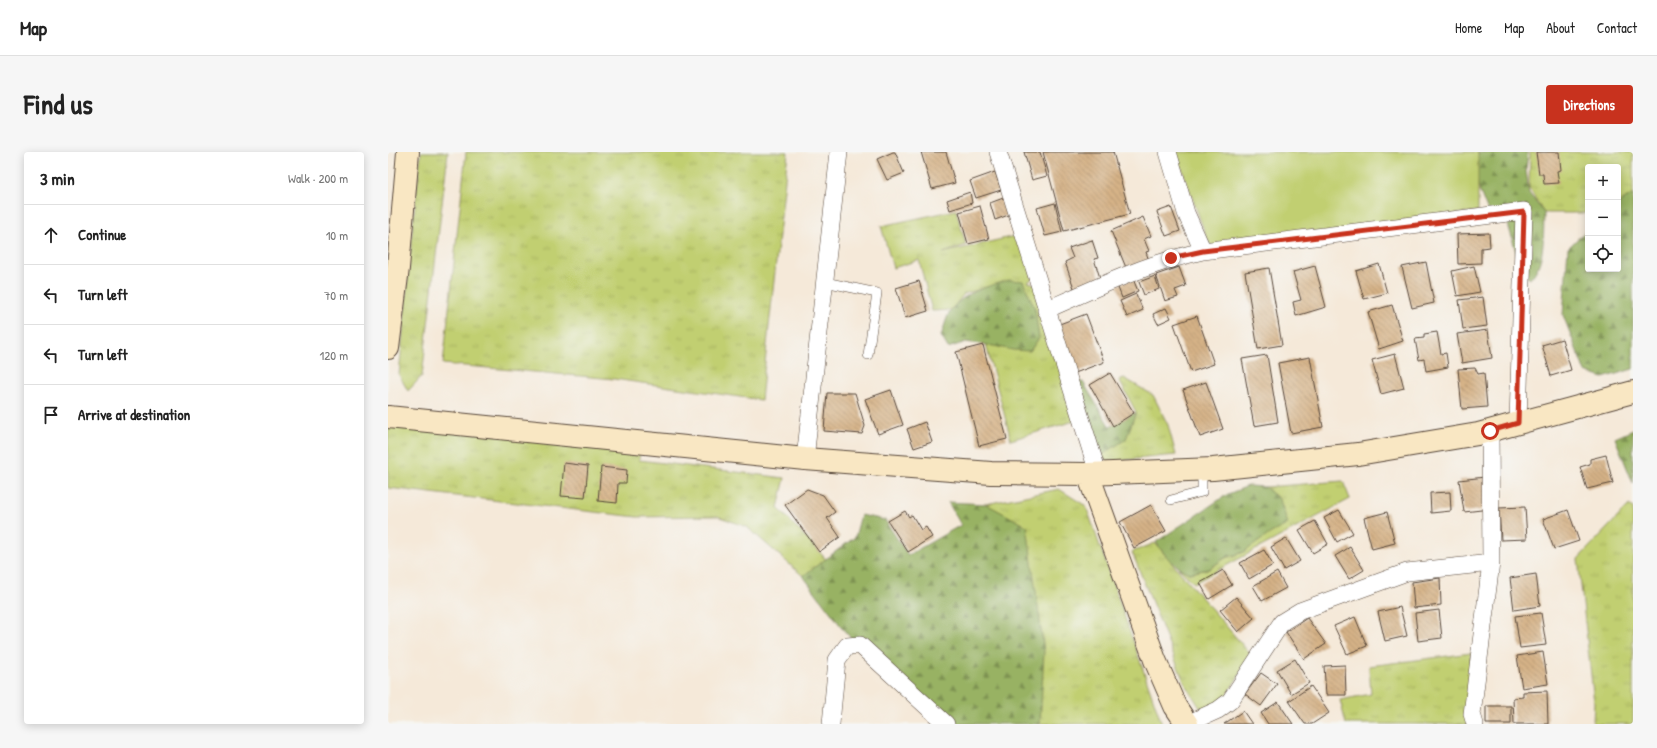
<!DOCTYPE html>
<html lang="en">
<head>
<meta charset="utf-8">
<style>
	:root { --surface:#fff; --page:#f6f6f6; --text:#222; --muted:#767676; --line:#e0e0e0; --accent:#c8321e }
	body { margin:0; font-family:"Patrick Hand",sans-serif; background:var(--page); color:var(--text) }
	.controls { position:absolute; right:12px; top:12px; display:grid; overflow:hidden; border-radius:4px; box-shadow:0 2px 10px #0003 }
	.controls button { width:36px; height:36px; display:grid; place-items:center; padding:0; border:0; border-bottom:1px solid var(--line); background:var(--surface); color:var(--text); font:20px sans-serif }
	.stop { position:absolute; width:12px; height:12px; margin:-9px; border:3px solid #c8321e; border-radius:50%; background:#fff }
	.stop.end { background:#c8321e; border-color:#fff; box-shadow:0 1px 4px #0008 }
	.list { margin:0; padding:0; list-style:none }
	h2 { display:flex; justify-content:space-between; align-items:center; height:52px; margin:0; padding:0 16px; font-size:17px }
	h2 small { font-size:13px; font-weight:400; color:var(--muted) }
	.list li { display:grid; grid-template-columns:26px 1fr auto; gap:12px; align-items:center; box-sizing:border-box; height:60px; padding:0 16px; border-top:1px solid var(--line) }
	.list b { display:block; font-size:15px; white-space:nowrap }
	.list em { font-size:13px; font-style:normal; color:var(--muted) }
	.icon { flex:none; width:22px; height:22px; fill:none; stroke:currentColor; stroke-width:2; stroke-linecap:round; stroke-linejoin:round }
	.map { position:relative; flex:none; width:1245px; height:572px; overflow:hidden; border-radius:4px }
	header { display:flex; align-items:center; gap:24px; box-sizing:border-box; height:56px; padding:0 20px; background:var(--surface); border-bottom:1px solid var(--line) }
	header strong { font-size:19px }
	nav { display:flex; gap:22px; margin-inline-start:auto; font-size:14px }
	.intro { display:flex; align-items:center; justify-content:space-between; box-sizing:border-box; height:96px; padding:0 24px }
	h1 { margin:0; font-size:28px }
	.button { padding:10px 18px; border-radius:4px; background:var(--accent); color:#fff; font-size:14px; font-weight:700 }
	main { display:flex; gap:24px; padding:0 24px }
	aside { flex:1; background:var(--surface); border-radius:4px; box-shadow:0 2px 10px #0003 }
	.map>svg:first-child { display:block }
	.grass { fill:url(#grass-tufts); stroke:#7e7c48 }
	.forest { fill:url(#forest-firs); stroke:#6a6e40 }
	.garden { fill:#c1cf71; stroke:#7e7c48 }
	.building { fill:url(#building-back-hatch) }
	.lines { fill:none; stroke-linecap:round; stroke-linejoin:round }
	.lane-casing { stroke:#57473a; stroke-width:10 }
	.street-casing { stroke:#57473a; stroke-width:18 }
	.secondary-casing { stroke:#57473a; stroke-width:24 }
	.lane { stroke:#fff; stroke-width:9 }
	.street { stroke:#fff; stroke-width:17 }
	.secondary { stroke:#f9e7c3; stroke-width:22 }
	.route { stroke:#c8321e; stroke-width:5 }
</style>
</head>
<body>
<header>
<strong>Map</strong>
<nav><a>Home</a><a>Map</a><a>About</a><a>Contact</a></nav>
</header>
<div class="intro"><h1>Find us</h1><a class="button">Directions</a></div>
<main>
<aside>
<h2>3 min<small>Walk · 200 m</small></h2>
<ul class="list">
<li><svg class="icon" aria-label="ahead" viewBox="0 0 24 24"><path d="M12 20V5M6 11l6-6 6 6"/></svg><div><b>Continue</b></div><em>10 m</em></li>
<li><svg class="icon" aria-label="left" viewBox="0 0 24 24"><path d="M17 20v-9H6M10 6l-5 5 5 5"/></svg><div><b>Turn left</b></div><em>70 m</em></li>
<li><svg class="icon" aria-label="left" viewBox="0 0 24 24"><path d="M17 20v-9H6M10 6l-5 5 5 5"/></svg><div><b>Turn left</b></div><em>120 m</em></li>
<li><svg class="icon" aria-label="arrive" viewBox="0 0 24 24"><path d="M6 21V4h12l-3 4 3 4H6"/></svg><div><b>Arrive at destination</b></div></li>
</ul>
</aside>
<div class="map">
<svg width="1245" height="572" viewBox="0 0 1245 572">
	<defs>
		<pattern id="grass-tufts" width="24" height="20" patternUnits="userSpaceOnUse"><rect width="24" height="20" fill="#c1cf71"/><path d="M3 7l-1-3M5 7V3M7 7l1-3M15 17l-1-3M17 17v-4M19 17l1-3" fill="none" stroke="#a7b261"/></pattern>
		<pattern id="forest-firs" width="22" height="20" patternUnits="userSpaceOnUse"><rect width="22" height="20" fill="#98b263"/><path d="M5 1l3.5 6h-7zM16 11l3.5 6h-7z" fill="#7d9151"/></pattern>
		<pattern id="building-back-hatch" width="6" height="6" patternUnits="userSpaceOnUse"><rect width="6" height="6" fill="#d5b287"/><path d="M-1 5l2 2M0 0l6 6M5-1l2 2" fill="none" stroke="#ae916e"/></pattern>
	</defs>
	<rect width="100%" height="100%" fill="#f6f6f2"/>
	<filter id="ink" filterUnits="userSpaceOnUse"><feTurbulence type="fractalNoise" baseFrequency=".025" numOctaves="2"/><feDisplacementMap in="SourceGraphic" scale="8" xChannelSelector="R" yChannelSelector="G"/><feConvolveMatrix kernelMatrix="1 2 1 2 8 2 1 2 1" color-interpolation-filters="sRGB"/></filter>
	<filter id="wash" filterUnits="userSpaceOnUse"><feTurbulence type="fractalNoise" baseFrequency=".012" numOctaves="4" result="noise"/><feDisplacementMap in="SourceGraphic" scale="16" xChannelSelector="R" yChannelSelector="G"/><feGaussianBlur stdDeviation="0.9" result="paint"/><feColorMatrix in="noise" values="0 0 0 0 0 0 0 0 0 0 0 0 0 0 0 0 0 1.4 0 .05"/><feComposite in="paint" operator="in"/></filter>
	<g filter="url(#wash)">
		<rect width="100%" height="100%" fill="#f5e9d9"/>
		<path class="grass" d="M33,0H60L34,224L20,239L11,223L25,71Z
			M78,0H400L373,248L226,227L55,212Z
			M1142,0H1245V44L1230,53V15H1200V61H1156L1141,36Z
			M568,58L578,93L555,101L635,82L648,124L640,130L651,133L686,269L623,288L598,193L624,195L642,199L650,186L647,157L602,134L576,142L563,158L544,159L531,108L505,116L493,74Z
			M736,226L765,243L780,273L788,303L716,310L711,305L748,260L731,228Z
			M0,273L252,296L251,308L397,326L390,356L438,407L415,424L359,375L329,364L249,365L0,336Z
			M955,329L962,347L806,431L790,416L801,421L821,417L837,406L856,400L892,348L877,335Z
			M671,337L698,354L774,572H648L598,352Z
			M1241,353L1245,356V572H1205L1206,550L1190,407Z
			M767,391L864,504L833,551L824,557L812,556L796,530L744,400Z
			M1083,501L1082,572H958L952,548L983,542L981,514Z"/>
		<path class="forest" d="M1090,0H1140L1138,18L1141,41L1156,61C1155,83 1158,110 1142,127L1134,121L1120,72L1100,60L1092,40L1087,20Z
			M1245,42V217L1215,226L1197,220L1175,163L1180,96L1200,77V117H1230V52Z
			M621,128L635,129L647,157L651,186L642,199L625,198L606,194L578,190L560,196L553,184C556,176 558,165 563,158C576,140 601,134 621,128Z
			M681,230H695L722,275L748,260L738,287L711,305Z
			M1245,278V331L1227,286Z
			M860,334L877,335L892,348L900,372L883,381L856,400L837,406L821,417L801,421C786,414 777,404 768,390L840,342Z
			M560,350L598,352L639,374L656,499L652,572H559L459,482L415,424L467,385L473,363L497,368L520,403L573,373Z"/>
		<path class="garden" d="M788,0H1090V59L823,98Z"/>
		<g id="blocks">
			<path class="building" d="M505,0H507L516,21L499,28L489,7Z
				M533,0H558L567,31L544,37Z
				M636,0H652L659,24L644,28Z
				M655,0H725L742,62L676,79Z
				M1148,0H1171L1173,18L1169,19L1171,31L1156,32L1155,22H1151Z
				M607,20L613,38L588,46L582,29Z
				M582,40L584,51L562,58L559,48Z
				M618,45L623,62L607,68L602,51Z
				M667,51L674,80L657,84L649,56Z
				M592,54L601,87L580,92L571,60Z
				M783,55L792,79L778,84L769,60Z
				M755,65L763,84L756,87L761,99L758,100L761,109L739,118L723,79Z
				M1101,81L1102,95L1093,96V111L1070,112L1069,82Z
				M704,88L710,106L706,107L713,129L687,139L677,110L685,106L681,96Z
				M1038,110L1046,151L1024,156L1014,115Z
				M991,112L999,141L976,147L968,119Z
				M927,114L938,155L908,164L905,150L913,148L905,120Z
				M1086,114L1092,140L1069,144L1064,119Z
				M791,115L798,134L787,138L790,145L777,149L768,123Z
				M881,116L894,193L870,197L857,120Z
				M767,124L771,137L756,143L751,130Z
				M745,127L750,139L734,146L729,133Z
				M531,129L540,159L517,166L508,136Z
				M748,142L755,158L739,165L732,149Z
				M1095,145L1099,174L1075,177L1071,148Z
				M1004,153L1015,189L991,197L980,160Z
				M778,156L783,166L770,172L765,162Z
				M698,162L716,210L687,221L669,173Z
				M809,164L826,212L803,220L786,172Z
				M1100,178L1104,206L1074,211L1069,182Z
				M1049,180L1053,202L1058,201L1060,215L1038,219L1036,207L1031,208L1027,187L1036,186V182Z
				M1174,187L1183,218L1163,224L1154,193Z
				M595,193L619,287L591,294L568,200Z
				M1007,202L1016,236L993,242L984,208Z
				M879,203L890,270L866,274L854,207Z
				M922,205L935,275L903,281L890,211Z
				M1087,216L1090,222L1096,221L1099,255L1074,257L1070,217Z
				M722,221L746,261L725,274L702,233Z
				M818,230L835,277L812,285L795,238Z
				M503,238L515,273L490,282L477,247Z
				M439,241H467L477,274L474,282L436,279Z
				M537,270L544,290L526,296L519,277Z
				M1218,303L1225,331L1199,337L1192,315L1202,312V307Z
				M176,311L200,314L197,346L173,344Z
				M213,315L239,318L238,331H230L229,351L210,349Z
				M1097,325L1102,357L1076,360L1071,328Z
				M419,337L435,343L447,360L439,366L452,385L431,400L397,353Z
				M1062,340L1063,359L1043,361L1042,341Z
				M763,353L778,379L746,396L732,370Z
				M1137,355L1139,387L1113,388L1111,356Z
				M951,358L965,381L949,390L936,366Z
				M1180,358L1191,389L1166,397L1155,367Z
				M517,359L521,365L524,363L533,378L538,375L544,385L520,400L500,369Z
				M999,360L1007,391L984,397L976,366Z
				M927,369L940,392L925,401L911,378Z
				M898,386L912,409L896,418L883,395Z
				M962,395L976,418L961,427L947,404Z
				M876,398L885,413L861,427L852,411Z
				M835,418L844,433L821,447L812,431Z
				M889,420L898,436L874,449L865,434Z
				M1148,422L1152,454L1126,458L1122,426Z
				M1052,426L1053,453L1026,456L1024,430Z
				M848,445L866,466L850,480L832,458Z
				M1012,455L1019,484L997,489L990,460Z
				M1051,458L1054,486L1030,489L1027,461Z
				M1153,461L1158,493L1132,496L1127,464Z
				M967,465L979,494L959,502L946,474Z
				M919,466L938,492L916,507L898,480Z
				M1155,500L1160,532L1134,536L1129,504Z
				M907,507L921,531L903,542L889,518Z
				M957,513L958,543H938L936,514Z
				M873,521L889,532L873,554L857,542Z
				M923,534L941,561L924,572H917L901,549Z
				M1159,539L1160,572H1126L1125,546L1135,545V540Z
				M890,550L905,572H880L873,561Z
				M1098,554H1123V572H1098Z
				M855,559L864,572H836Z"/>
		</g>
	</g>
	<g filter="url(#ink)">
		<use href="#blocks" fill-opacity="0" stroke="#57473a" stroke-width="1"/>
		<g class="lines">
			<g class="lane-casing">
				<path id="lane" d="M437,130L489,141L480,203
					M783,348L814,340V317"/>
			</g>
			<g class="street-casing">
				<path id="street" d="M610,0L710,321
					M780,0L798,61L815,99
					M658,158C709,135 760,111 815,99L1136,59L1130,271
					M417,307L451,0
					M443,572L449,508L459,494L472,493L558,572
					M799,572L830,558L842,549L894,470L912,459L1019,420L1103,411
					M1087,572L1084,562L1103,411L1102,279"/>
			</g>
			<g class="secondary-casing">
				<path id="secondary" d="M0,196L10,116L20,0
					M0,265L417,307L603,321L700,322L825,317L970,302L1090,282L1245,240
					M700,322L767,508L787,554L799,572"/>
			</g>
			<use href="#lane" class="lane"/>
			<use href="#street" class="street"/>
			<use href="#secondary" class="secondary"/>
		</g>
	</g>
	<g class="lines" filter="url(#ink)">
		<path class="route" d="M783,106L815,99L1136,60L1130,271L1102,279"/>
	</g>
</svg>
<div class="controls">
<button>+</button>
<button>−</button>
<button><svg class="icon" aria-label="locate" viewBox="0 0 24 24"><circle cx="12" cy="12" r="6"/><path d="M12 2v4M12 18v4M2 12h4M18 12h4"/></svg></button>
</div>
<div class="stop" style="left:1102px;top:279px"></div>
<div class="stop end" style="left:783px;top:106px"></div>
</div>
</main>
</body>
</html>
